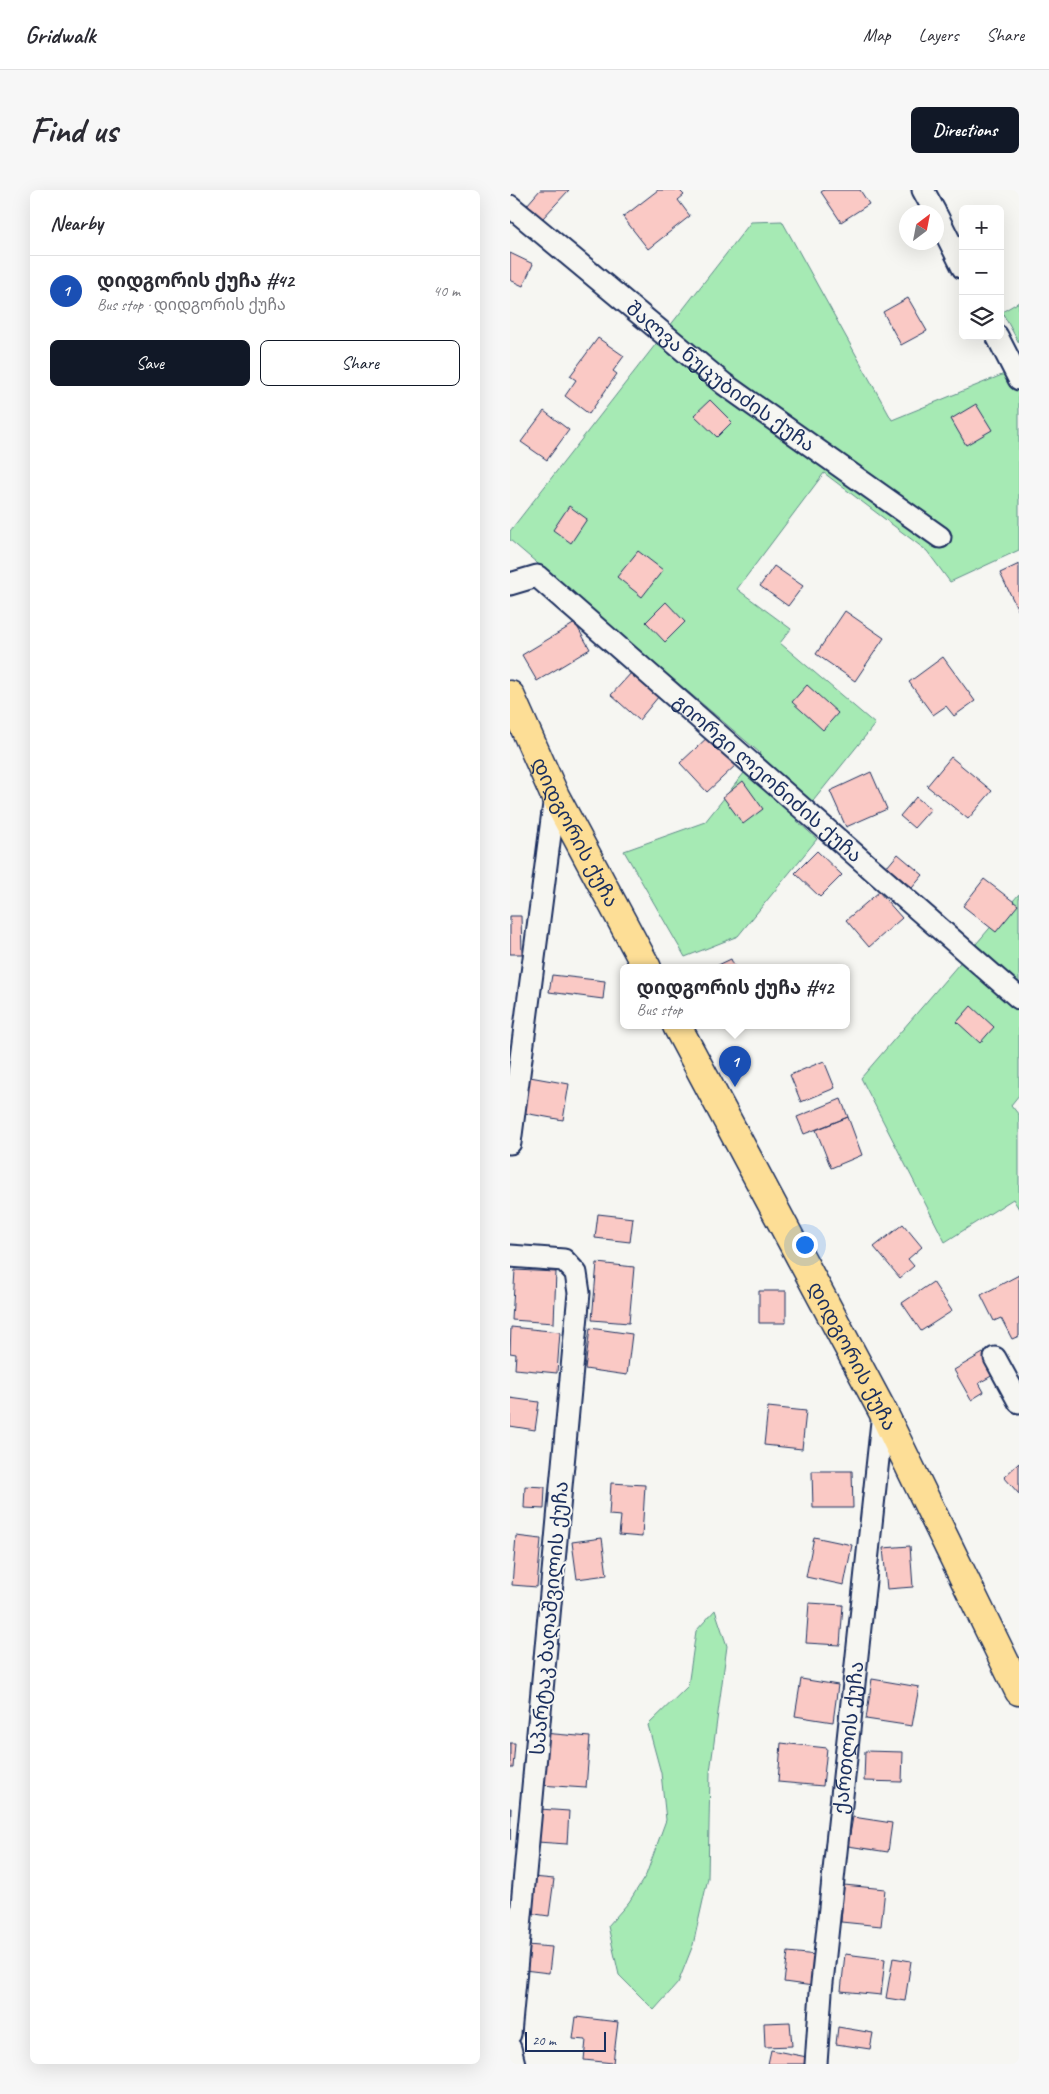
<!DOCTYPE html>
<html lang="en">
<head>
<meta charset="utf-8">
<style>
	:root { --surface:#fff; --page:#f7f7f7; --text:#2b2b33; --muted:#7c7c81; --line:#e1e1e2; --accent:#111827 }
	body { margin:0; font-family:Caveat,"Noto Sans Georgian",sans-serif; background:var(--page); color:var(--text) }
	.controls { position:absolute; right:15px; top:15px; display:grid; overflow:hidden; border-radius:8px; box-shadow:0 5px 20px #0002 }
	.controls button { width:45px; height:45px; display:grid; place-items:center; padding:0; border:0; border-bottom:1px solid var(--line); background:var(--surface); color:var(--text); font:25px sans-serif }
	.compass { position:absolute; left:389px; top:15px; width:45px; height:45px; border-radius:50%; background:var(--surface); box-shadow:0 5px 20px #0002; rotate:32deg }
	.scale { position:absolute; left:15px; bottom:12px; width:81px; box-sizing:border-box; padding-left:5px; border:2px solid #1b2f5e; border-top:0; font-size:14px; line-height:18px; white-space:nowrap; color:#1b2f5e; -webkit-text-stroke:4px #f6f6f2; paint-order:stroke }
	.you { position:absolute; left:294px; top:1054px; width:18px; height:18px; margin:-12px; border:4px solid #fff; border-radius:50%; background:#1a73e8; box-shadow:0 0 0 8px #1a73e833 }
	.badge { display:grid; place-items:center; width:32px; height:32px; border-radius:50%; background:var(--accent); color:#fff; font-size:16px; font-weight:700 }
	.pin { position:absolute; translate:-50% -41px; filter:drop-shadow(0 1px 2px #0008) }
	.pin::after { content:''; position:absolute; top:26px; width:18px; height:15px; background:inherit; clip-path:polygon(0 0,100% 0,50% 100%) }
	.popup { position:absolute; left:110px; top:774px; width:230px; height:65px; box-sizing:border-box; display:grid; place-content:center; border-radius:8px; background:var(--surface); filter:drop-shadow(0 1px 4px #0005); font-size:16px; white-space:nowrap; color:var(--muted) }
	.popup b { font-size:19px; color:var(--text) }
	.popup::after { content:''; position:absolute; left:50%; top:100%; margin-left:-10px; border:10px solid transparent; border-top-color:var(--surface) }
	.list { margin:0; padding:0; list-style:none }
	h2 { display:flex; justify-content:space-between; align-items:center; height:65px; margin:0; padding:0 20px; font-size:21px }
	h2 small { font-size:16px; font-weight:400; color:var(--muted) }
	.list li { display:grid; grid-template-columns:32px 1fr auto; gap:15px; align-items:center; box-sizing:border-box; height:70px; padding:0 20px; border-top:1px solid var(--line) }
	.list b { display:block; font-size:19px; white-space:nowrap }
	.list p { margin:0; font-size:16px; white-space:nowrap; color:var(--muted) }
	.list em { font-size:16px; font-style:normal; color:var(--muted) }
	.actions { display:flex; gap:10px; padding:15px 20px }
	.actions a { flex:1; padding:11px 0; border:1px solid var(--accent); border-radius:8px; text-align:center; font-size:18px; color:var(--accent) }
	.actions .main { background:var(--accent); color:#fff }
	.icon { flex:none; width:28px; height:28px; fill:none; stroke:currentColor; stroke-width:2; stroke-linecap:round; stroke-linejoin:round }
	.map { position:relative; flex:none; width:509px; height:1874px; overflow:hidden; border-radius:8px }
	header { display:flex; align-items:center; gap:30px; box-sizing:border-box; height:70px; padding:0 25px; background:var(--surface); border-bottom:1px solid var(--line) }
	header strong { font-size:24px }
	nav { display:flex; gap:28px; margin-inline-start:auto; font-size:18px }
	.intro { display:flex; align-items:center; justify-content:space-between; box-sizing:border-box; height:120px; padding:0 30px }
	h1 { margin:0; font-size:35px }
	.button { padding:12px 22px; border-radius:8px; background:var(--accent); color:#fff; font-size:18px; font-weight:700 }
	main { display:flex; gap:30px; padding:0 30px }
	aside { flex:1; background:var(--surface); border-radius:8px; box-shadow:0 5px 20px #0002 }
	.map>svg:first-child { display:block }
	.green { fill:#a6eab4; stroke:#608c89 }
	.building { fill:#fac9c5; stroke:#1b2f5e }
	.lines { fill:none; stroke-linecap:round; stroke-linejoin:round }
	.street-casing { stroke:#1b2f5e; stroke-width:25 }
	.highway-casing { stroke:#1b2f5e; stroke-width:31 }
	.street { stroke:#f6f6f2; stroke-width:21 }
	.highway { stroke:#fdde96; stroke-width:28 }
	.labels { text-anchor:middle; stroke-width:4; stroke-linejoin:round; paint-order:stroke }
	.street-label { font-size:20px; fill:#1b2f5e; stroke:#f6f6f2 }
</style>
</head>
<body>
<header>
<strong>Gridwalk</strong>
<nav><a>Map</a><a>Layers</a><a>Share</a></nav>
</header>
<div class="intro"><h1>Find us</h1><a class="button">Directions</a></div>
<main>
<aside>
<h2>Nearby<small></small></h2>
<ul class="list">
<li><span class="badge" style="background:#1a4fb4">1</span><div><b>დიდგორის ქუჩა #42</b><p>Bus stop · დიდგორის ქუჩა</p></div><em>40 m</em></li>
</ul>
<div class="actions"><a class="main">Save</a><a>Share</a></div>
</aside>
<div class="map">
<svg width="509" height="1874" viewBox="0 0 509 1874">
	<rect width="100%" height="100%" fill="#f6f6f2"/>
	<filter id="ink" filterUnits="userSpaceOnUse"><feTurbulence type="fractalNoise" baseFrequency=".02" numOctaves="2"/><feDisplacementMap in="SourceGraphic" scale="10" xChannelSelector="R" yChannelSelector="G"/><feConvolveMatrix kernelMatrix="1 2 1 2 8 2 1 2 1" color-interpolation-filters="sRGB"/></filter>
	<g filter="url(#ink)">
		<path class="green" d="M272,31L382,230L509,178V360L440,392L417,361L314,283L227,399L281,439L270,453L365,534L287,631L307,649L228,746L175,767L114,661L195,632L250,563L0,350V341L241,32Z
			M509,112V153L492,122Z
			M509,704V905L501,915L509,925V1019L503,1009L435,1052L351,888Z
			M205,1420L217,1456L200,1582L198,1688L183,1755L168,1793L144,1820L109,1785L98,1736L119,1712L136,1685L156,1630L151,1583L138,1535L178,1496L186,1441Z"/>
		<path class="building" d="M30,0H59L32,29L17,15Z
			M148,0H169L174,5L168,10L180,26L138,59L113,27Z
			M314,0H350L359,14L331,32L311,2Z
			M0,63L23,74L13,96L0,90Z
			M398,108L417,141L391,155L373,122Z
			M88,148L114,166L103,181L107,184L79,224L55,206L66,190L60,186Z
			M200,210L222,232L207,247L184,225Z
			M466,214L482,240L456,255L441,229Z
			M34,221L59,240L37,270L11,252Z
			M59,316L77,329L61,353L43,340Z
			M128,361L153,380L132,407L107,387Z
			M509,374V420H508L490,383Z
			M264,376L293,396L278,416L250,396Z
			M156,412L175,432L155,452L136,432Z
			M335,421L374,448L345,491L306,464Z
			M65,433L80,459L27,491L12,465Z
			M433,467L465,511L444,526L436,516L423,525L399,492Z
			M122,482L149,506L129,530L101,505Z
			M297,495L328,523L313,540L282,512Z
			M200,545L227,574L197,602L170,573Z
			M441,567L482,601L458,629L417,596Z
			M361,582L377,619L336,637L320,601Z
			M233,591L253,619L233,634L213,607Z
			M406,607L421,619L404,638L390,626Z
			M307,661L332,685L310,707L285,683Z
			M388,664L413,685L402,698L377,677Z
			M474,689L508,715L486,742L453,716Z
			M369,702L392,728L359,757L336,730Z
			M0,726H11L12,764H0Z
			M221,769L225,778H202Z
			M42,785L95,791L93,809L39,802Z
			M461,816L484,837L470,853L447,832Z
			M314,871L325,898L291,912L280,885Z
			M20,887L59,894L53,930L14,923Z
			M331,909L338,927L294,944L287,927Z
			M338,927L352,965L321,978L306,940Z
			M88,1024L123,1028L120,1052L85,1048Z
			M393,1034L412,1057L398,1069L404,1076L390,1088L364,1057Z
			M87,1073L124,1077L119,1133L82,1130Z
			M5,1080L46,1082L44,1133L2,1130Z
			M509,1085V1146L502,1149L491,1128L484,1131L471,1105Z
			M423,1092L442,1121L411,1141L392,1113Z
			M249,1101H276V1133H249Z
			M1,1137L50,1142L47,1183L5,1179L6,1164L0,1163Z
			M80,1138L122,1144L117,1185L75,1179Z
			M473,1163L485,1184L469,1193L474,1202L461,1210L444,1180Z
			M0,1208L29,1212L25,1240L0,1236Z
			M258,1217L296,1221L292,1259L254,1255Z
			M509,1273V1304L494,1287Z
			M302,1281H342L343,1318H303Z
			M101,1293L135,1295L132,1347L109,1345L111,1326L99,1325Z
			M15,1296L35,1297L34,1319L14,1318Z
			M6,1346L31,1349L27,1397L2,1395Z
			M304,1347L342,1355L334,1395L296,1387Z
			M92,1348L97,1385L67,1389L62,1352Z
			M400,1356L403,1397L377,1399L373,1358Z
			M299,1413L333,1415L330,1455L296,1453Z
			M291,1489L328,1495L323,1532L285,1526Z
			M362,1489L409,1497L402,1536L356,1529Z
			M33,1543L80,1547L76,1598L29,1595Z
			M0,1553H5L3,1578H0Z
			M271,1553L317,1558L313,1596L268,1592Z
			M355,1561L393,1562L392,1592L354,1591Z
			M0,1618H1L0,1650Z
			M29,1619L59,1621L57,1654L27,1652Z
			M343,1627L382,1633L378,1662L338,1656Z
			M23,1687L44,1689L39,1726L18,1723Z
			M334,1695L375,1699L371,1736L331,1732Z
			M17,1755L42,1757L39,1783L14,1780Z
			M278,1762L307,1765L303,1796L274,1792Z
			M335,1764L375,1769L371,1805L331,1801Z
			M383,1768L401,1771L395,1811L376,1808Z
			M66,1827L108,1832L103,1873L74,1870L76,1850L63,1849Z
			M280,1832L282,1856L255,1857L254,1833Z
			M328,1837L363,1843L360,1859L326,1854Z
			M261,1860L297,1867L295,1874H258Z"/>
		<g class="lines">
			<g class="street-casing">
				<g id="street">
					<path d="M413,0L425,22"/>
					<path id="s1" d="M0,16L214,194L430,347"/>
					<path d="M427,26L453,78"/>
					<path d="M487,146L509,189"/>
					<path id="s2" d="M0,394L27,386L509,808"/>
					<path d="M0,953L45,606"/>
					<path d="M0,1066L54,1070L66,1083L69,1103L0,1844"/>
					<path d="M485,1168L509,1212"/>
					<path d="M0,1858L4,1874"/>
					<path id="s3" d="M306,1874L311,1802L373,1222"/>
				</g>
			</g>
			<g class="highway-casing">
				<g id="highway">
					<path id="s4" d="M0,505L45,606L137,778"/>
					<path id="s5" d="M167,836L373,1222L509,1501"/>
				</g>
			</g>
			<use href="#street" class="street"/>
			<use href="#highway" class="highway"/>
		</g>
	</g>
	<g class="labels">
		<g class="street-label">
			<text dy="7" stroke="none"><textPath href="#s1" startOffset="271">შალვა ნუცუბიძის ქუჩა</textPath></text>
			<text dy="7" stroke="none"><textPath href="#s2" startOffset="335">გიორგი ლეონიძის ქუჩა</textPath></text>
			<text dy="7" stroke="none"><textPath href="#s4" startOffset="152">დიდგორის ქუჩა</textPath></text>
			<text dy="7" stroke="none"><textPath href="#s5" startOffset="374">დიდგორის ქუჩა</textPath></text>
			<text transform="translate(39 1428) rotate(-85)" y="7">სპარტაკ ბაღაშვილის ქუჩა</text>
			<text dy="7" stroke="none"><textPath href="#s3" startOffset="328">ქართლის ქუჩა</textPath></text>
		</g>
	</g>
</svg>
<div class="controls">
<button>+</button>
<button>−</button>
<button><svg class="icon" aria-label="layers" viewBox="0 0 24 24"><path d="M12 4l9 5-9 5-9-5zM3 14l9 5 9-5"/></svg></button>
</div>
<svg class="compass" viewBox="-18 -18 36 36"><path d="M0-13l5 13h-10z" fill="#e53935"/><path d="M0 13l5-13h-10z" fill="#7c7c81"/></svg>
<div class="scale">20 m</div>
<div class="you"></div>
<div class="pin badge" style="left:225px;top:897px;background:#1a4fb4">1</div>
<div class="popup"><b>დიდგორის ქუჩა #42</b>Bus stop</div>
</div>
</main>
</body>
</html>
